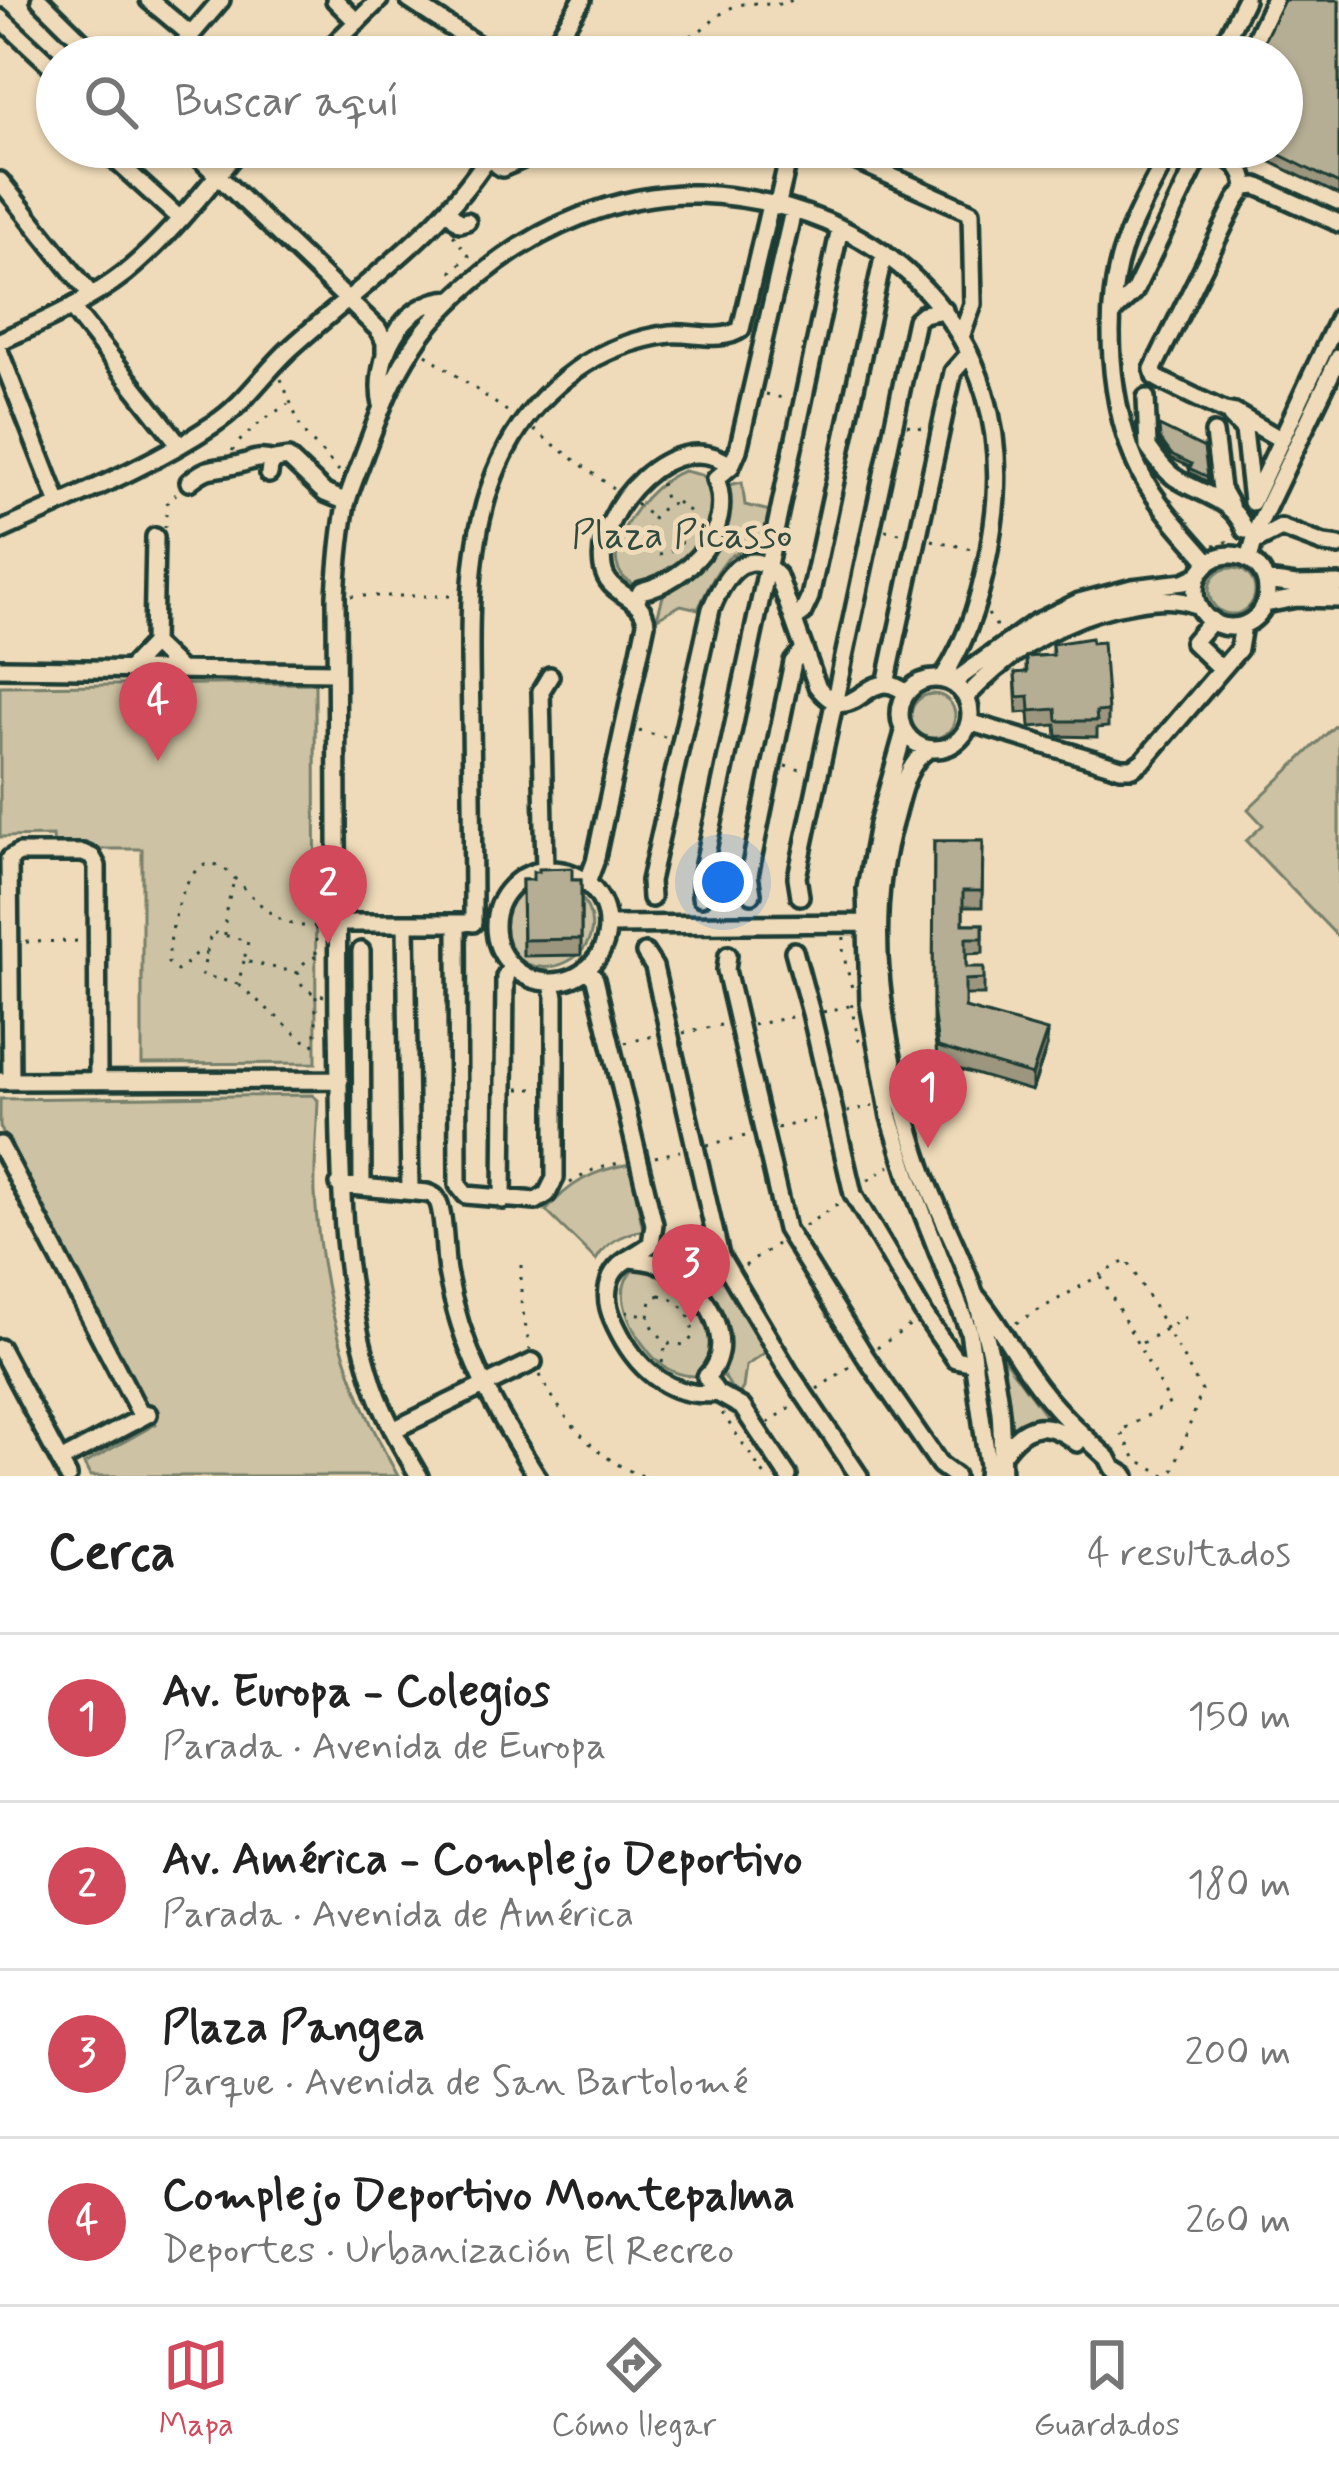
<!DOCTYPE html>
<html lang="es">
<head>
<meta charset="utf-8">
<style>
	:root { --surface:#fff; --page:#f6f6f6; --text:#222; --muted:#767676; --line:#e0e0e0; --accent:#d1495b }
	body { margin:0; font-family:Mynerve,sans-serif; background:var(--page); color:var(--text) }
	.you { position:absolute; left:723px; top:882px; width:42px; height:42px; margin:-30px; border:9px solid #fff; border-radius:50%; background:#1a73e8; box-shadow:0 0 0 18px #1a73e833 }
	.badge { display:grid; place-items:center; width:78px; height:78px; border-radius:50%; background:var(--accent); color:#fff; font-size:39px; font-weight:700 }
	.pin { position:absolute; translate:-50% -99px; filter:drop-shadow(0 3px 6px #0008) }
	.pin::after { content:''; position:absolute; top:63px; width:42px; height:36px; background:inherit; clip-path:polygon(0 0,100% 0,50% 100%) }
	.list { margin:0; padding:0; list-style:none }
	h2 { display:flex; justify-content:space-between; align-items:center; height:156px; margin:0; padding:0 48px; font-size:51px }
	h2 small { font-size:39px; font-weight:400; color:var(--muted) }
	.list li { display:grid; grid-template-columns:78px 1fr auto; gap:36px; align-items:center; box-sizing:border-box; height:168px; padding:0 48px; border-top:3px solid var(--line) }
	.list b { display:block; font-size:45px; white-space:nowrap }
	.list p { margin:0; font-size:39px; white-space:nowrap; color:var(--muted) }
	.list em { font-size:39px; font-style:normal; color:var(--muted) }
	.icon { flex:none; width:66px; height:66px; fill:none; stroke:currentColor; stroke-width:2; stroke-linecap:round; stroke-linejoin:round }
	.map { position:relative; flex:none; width:1339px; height:1476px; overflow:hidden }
	.search { position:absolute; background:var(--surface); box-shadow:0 3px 9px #0004; left:36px; right:36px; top:36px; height:132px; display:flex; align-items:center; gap:30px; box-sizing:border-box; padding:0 42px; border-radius:66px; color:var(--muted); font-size:45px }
	.sheet { height:828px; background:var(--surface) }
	nav { display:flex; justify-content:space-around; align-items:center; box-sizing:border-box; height:168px; border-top:3px solid var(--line); background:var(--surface); font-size:33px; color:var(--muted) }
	nav a { display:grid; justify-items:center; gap:6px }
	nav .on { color:var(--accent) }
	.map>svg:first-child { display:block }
	.green { fill:#cdc2a3; stroke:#76806c; stroke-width:3 }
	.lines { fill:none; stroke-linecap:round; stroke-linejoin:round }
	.minor-casing { stroke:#1f3d34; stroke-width:24 }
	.path { stroke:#1f3d34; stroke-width:3; stroke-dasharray:3 9; stroke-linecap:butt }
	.minor { stroke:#efdbb9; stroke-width:15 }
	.wall { fill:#9c967f; stroke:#1f3d34; stroke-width:3 }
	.shaded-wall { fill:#7f7a68; stroke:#1f3d34; stroke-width:3 }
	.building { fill:#b5ae94; stroke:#1f3d34; stroke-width:3 }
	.labels { text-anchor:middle; stroke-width:10; stroke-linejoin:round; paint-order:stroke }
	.park-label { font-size:39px; fill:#304a3f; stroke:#efdbb9 }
</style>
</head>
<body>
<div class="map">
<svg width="1339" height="1476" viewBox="0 0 1339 1476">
	<rect width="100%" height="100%" fill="#efdbb9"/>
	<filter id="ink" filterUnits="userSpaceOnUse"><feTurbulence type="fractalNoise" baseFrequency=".00833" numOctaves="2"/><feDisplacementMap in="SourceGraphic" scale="24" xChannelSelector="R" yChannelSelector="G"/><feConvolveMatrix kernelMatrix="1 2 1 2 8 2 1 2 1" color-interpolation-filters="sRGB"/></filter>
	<g filter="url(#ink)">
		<path class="green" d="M684,471L702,475L715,488L742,482L745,505L770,511C769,519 768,534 764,541C758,553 739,548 729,557C715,571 707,591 698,609L681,605L657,618L665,589C655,588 644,588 635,585C584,562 650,480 684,471Z
			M1209 591a23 23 0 1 1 46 0a23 23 0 1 1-46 0Z
			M315,683L316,1063L142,1064V849H54L53,836L0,837V686Z
			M911 716a22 22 0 1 1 44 0a22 22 0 1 1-44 0Z
			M1339,722V938L1246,841L1263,825L1248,809Z
			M523,889L577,892C632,956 516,1003 505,931C502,914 510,900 523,889Z
			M312,1095L318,1100C317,1131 314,1162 315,1193C320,1293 348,1389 398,1476H90L84,1464L156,1424L0,1127V1099Z
			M630,1164L643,1230C622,1235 607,1241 596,1260L546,1211C569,1183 594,1170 630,1164Z
			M668,1237L691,1253L711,1250L767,1351L746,1366L743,1388L737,1397L724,1376C705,1376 686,1379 668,1369C645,1356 614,1307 626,1280C635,1261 655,1261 662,1238Z
			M998,1351L1049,1420L1028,1422L1010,1434Z"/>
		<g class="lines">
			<g class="minor-casing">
				<path id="minor" d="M40,0L98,57
					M149,0L191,35
					M335,0L357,22
					M409,0L496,57
					M0,18L57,71
					M340,38L362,57
					M172,57L221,0
					M321,57L379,0
					M546,57L582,0
					M1217,57L1245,0
					M1247,57L1274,0
					M101,147L180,219
					M188,147L378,329L385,342V353
					M471,147L502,168L551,147
					M826,147L971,212L973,304L961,337
					M1172,147C1157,177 1139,207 1127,238C1100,303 1109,412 1141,474C1158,506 1186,535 1209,562
					M0,181L91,295
					M1246,187L1257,186L1339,223
					M777,207L791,147
					M447,210L460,223L467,221
					M71,307L180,445
					M1112,313L1134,292L1198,160L1218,153C1235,162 1244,167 1246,187L1236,201L1153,369L1155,377L1164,382L1224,411L1235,413L1280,439
					M0,341C43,322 88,302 125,273C169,237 205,190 241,147
					M0,353L59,504
					M1146,398L1148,447C1155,457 1163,469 1174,477C1200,495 1233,498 1245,530
					M382,405C372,361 401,300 452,299
					M1231,417L1244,430L1252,501
					M1214,433L1221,489L1230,505
					M269,474L270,467L275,460L288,458L325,493L347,502
					M189,482C211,464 212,471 235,465C251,462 258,455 274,461
					M1252,502L1339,317
					M0,531C72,498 148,468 214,424C245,404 265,371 292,347C362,284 446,229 494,147
					M1254,542L1281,528L1324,544L1339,546
					M1195 591a36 36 0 1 1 72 0a36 36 0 1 1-72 0Z
					M1249,559L1259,524L1339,357
					M1266,581L1296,585L1339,584
					M636,602L641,591C689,580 736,530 716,479L731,466L738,450L793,211
					M1265,604L1297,598L1339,599
					M794,620L802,614L810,597L884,253
					M1212,620L1193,642L1221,669
					M153,644L155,537
					M0,668L336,672
					M128,670L153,644L180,670
					M900 714a35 35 0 1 1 70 0a35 35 0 1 1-70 0Z
					M952,683L1035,623L1079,602L1132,588L1184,582L1199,575
					M886,684L953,372L968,355
					M966,697C1012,649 1068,613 1134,603C1157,599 1177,597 1198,606
					M969,722L1121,768H1133L1144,760L1239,649L1243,625
					M904,732L878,824L866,889L869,1003L890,1117L909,1178L969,1331L988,1465L987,1476
					M929,749C906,763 901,795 894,820C861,932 886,1061 923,1170C938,1213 962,1253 975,1296C986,1333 996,1374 1000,1412C1002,1433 1001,1455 1002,1476
					M495 926a56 56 0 1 1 112 0a56 56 0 1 1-112 0Z
					M545,870L541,691L550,676
					M587,883L595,862L646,623C644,594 607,597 603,567C594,510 675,422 731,466
					M752,894L749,875L793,662L804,649
					M800,896L797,877L916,320L923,314L944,310
					M701,897V878L840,228
					M651,898L650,881L711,609C723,579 746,541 778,576L817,686C849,727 861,682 888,684C895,685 900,689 906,692
					M336,923H465
					M457,923L458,1185L466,1195L536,1201L547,1194L555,1178V996L551,982
					M473,923C473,856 472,789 471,722C469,595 459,454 576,370C602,351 638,338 670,334C692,332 722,343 741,329L770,205
					M406,924L410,1191
					M607,925L865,923
					M361,951L362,1187
					M794,951L811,1013L853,1194L925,1316L955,1359L974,1363
					M645,953L654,967L720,1256L789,1372L859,1476
					M728,955L726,970L786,1229L865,1356L940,1465L955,1476
					M586,969L595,979L654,1224L651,1244C637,1256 616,1261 610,1280C603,1300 611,1317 620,1334C640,1372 673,1399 717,1393
					M0,1081L340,1080
					M11,1081L9,859L19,853H83L92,857L97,866L98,1081
					M0,1145L142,1417
					M339,1185L427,1193C430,1194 433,1195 435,1197C445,1206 444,1256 447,1271C461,1350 494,1409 537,1476
					M503,1200L505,977L511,966
					M631,1259C648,1261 662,1263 676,1272C708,1292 738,1346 706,1377L717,1393L742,1407L788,1476
					M976,1296C997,1320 1011,1349 1030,1375C1052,1407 1079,1432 1108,1458L1113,1468L1126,1476
					M0,1348L68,1476
					M393,1430L533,1362
					M1003,1453C1026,1421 1047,1419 1077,1443
					M60,1461L148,1414
					M419,1476C402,1447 385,1418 374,1386C335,1268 341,1147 338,1025C336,882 337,739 336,595C338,565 340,535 346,505C350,488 358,471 364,454C378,417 391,380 413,347C431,319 455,296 481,275C539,227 620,192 697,194C884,201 1021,333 993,525C986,578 972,634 942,679"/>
			</g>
			<path class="path" d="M662,57C672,43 688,39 702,29C716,19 725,7 744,4C762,1 774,9 792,0
				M453,235L469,256L452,271L457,277
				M426,354L511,414
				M281,379L302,431L339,471
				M766,394L786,399
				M907,425L927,429
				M534,430L613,488
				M232,451C246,431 267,417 288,404
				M661,483L666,503
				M677,502L690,512C694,533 675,557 653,555L645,543C647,524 657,506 677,502Z
				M636,504L653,518
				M165,528L167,503L176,494
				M885,530L905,534
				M624,535L644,533
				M932,540L976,550
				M1214,545L1224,544L1232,537
				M351,596H456
				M988,614L1000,631
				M639,731L665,737
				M785,766L805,771
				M225,935V914L234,881
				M844,937L843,953L853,992
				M26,942L82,941
				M207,954L196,953L181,969L177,971L168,963C169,940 181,854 217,865C226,868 232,876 239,883C263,907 280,929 316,926V899H324
				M316,954V927
				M244,961L238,984L202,975L211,932L248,941L244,961L299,973
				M239,985L311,1046L316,1043V995
				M324,996C290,990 290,959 324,955
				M853,1005L851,1006L859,1041
				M823,1012L849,1006
				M753,1025L796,1016
				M683,1033L721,1025
				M625,1043L657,1035
				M518,1089H538
				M847,1112L873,1106
				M777,1128L821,1118
				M707,1145L750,1135
				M655,1157L680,1151
				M868,1180L890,1166
				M570,1183L593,1170L622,1162
				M805,1226L842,1201
				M521,1265V1301L530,1350
				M745,1266L777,1244
				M1101,1277L1170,1403L1120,1431L1136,1459L1167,1476
				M660,1295C682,1299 692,1315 693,1336L686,1345L670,1344C654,1333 644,1319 652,1299Z
				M626,1312L647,1315
				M1016,1323L1127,1260L1202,1391L1171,1476
				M1142,1343L1186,1317
				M877,1348L914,1323
				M662,1363L666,1343
				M540,1375C562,1418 596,1460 643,1476
				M817,1389L854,1364
				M722,1413L765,1476
				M768,1423L795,1404"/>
			<use href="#minor" class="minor"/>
		</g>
		<path class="wall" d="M1339,0V195L1240,147H1282Z
			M1159,426L1204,448L1208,482L1189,472L1190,467L1171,458L1160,443Z
			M1052,644L1108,711V727L1097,728V737L1057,736L1056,725L1030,727L1029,712L1017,713L1015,673L1026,672V657L1052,655Z
			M934,841H983L982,907H963V924H983V953L966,954V967L984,979V995H965V1008L1047,1046L1032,1091L938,1063L933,1024Z
			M522,880H581V955L523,956Z"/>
		<path class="shaded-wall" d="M1047,1031V1046L1032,1091V1075Z"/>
		<path class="building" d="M1284,0H1339V184L1264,147H1282V57H1256Z
			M1159,426L1204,448L1208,477L1189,468L1192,464L1171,454L1160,439Z
			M1091,638L1092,643L1103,642L1108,711L1096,712L1097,721H1061L1057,720L1056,709L1030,711L1029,696L1017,697L1015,673L1027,672L1026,657L1053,655L1052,644Z
			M934,841H983L982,891H963V924H983V938H966V967H984V979L965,980V1008L1047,1031L1032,1075L938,1047L933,1008Z
			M572,868V880H581V939L523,940L522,880H533V872H539V869Z"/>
	</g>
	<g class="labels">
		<g class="park-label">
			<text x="682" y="547">Plaza Picasso</text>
		</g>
	</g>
</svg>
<div class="you"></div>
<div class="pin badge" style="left:928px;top:1148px">1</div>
<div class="pin badge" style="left:328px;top:944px">2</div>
<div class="pin badge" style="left:691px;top:1323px">3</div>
<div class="pin badge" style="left:158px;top:761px">4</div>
<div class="search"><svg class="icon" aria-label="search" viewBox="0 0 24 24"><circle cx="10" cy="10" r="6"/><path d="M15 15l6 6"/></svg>Buscar aquí</div>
</div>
<section class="sheet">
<h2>Cerca<small>4 resultados</small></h2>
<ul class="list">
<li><span class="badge">1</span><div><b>Av. Europa - Colegios</b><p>Parada · Avenida de Europa</p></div><em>150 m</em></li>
<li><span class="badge">2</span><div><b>Av. América - Complejo Deportivo</b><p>Parada · Avenida de América</p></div><em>180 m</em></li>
<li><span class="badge">3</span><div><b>Plaza Pangea</b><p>Parque · Avenida de San Bartolomé</p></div><em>200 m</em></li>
<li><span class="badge">4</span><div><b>Complejo Deportivo Montepalma</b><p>Deportes · Urbanización El Recreo</p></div><em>260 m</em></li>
</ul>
</section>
<nav>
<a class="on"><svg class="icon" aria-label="map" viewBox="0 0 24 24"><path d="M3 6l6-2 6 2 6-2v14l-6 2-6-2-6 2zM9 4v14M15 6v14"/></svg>Mapa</a>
<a><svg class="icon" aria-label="directions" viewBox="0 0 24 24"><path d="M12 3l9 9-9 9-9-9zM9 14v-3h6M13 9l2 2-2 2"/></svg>Cómo llegar</a>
<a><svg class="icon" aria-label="saved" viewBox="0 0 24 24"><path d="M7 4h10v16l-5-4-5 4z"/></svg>Guardados</a>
</nav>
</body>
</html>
